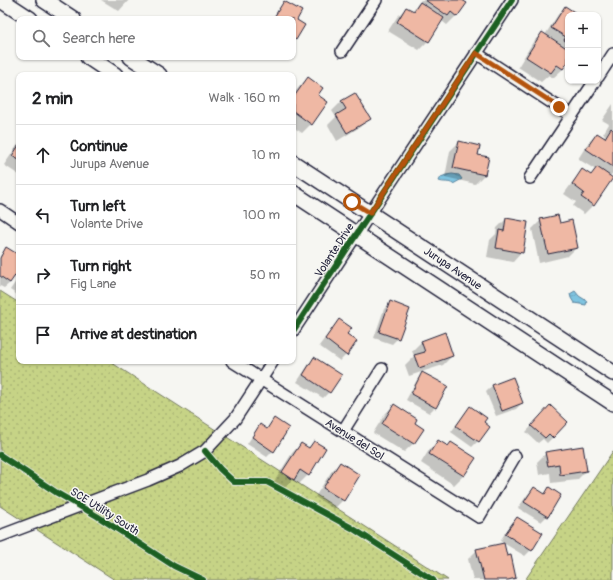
<!DOCTYPE html>
<html lang="en">
<head>
<meta charset="utf-8">
<style>
	:root { --surface:#fff; --page:#f2f2f2; --text:#202124; --muted:#757577; --line:#e0e0e0 }
	body { margin:0; font-family:Pangolin,sans-serif; background:var(--page); color:var(--text) }
	.controls { position:absolute; right:12px; top:12px; display:grid; overflow:hidden; border-radius:8px; box-shadow:0 1px 3px #0004 }
	.controls button { width:36px; height:36px; display:grid; place-items:center; padding:0; border:0; border-bottom:1px solid var(--line); background:var(--surface); color:var(--text); font:20px sans-serif }
	.stop { position:absolute; width:12px; height:12px; margin:-9px; border:3px solid #b45309; border-radius:50%; background:#fff }
	.stop.end { background:#b45309; border-color:#fff; box-shadow:0 1px 4px #0008 }
	.list { margin:0; padding:0; list-style:none }
	h2 { display:flex; justify-content:space-between; align-items:center; height:52px; margin:0; padding:0 16px; font-size:17px }
	h2 small { font-size:13px; font-weight:400; color:var(--muted) }
	.list li { display:grid; grid-template-columns:26px 1fr auto; gap:12px; align-items:center; box-sizing:border-box; height:60px; padding:0 16px; border-top:1px solid var(--line) }
	.list b { display:block; font-size:15px; white-space:nowrap }
	.list p { margin:0; font-size:13px; white-space:nowrap; color:var(--muted) }
	.list em { font-size:13px; font-style:normal; color:var(--muted) }
	.icon { flex:none; width:22px; height:22px; fill:none; stroke:currentColor; stroke-width:2; stroke-linecap:round; stroke-linejoin:round }
	.map { position:relative; flex:none; width:613px; height:580px; overflow:hidden }
	.search { position:absolute; background:var(--surface); box-shadow:0 1px 3px #0004; left:16px; top:16px; width:280px; height:44px; display:flex; align-items:center; gap:10px; box-sizing:border-box; padding:0 14px; border-radius:8px; color:var(--muted); font-size:15px }
	.panel { position:absolute; background:var(--surface); box-shadow:0 1px 3px #0004; left:16px; top:72px; width:280px; height:292px; border-radius:8px }
	.map>svg:first-child { display:block }
	.grass { fill:url(#grass-dots); stroke:#747a60 }
	.water { fill:url(#water-waves); stroke:#5a839e }
	.shadow { fill:#0003 }
	.building { fill:#efb8a4; stroke:#22223b }
	.lines { fill:none; stroke-linecap:round; stroke-linejoin:round }
	.minor-casing { stroke:#22223b; stroke-width:14 }
	.secondary-casing { stroke:#22223b; stroke-width:18 }
	.minor { stroke:#f6f6f2; stroke-width:11 }
	.secondary { stroke:#f6f6f2; stroke-width:15 }
	.cycleway-casing { stroke:#f6f6f2; stroke-width:8 }
	.cycleway { stroke:#1b5e20; stroke-width:6 }
	.route { stroke:#b45309; stroke-width:5 }
	.labels { text-anchor:middle; stroke-width:3; stroke-linejoin:round; paint-order:stroke }
	.street-label { font-size:11px; fill:#22223b; stroke:#f6f6f2 }
</style>
</head>
<body>
<div class="map">
<svg width="613" height="580" viewBox="0 0 613 580">
	<defs>
		<pattern id="grass-dots" width="8" height="8" patternUnits="userSpaceOnUse"><rect width="8" height="8" fill="#c6d386"/><path d="M2 2h.1M6 6h.1" fill="none" stroke="#aab575" stroke-width="1.8" stroke-linecap="round"/></pattern>
		<pattern id="water-waves" width="16" height="10" patternUnits="userSpaceOnUse"><rect width="16" height="10" fill="#7fc4e0"/><path d="M0 5q4-4 8 0t8 0" fill="none" stroke="#6da8c1"/></pattern>
	</defs>
	<rect width="100%" height="100%" fill="#f6f6f2"/>
	<filter id="ink" filterUnits="userSpaceOnUse"><feTurbulence type="fractalNoise" baseFrequency=".025" numOctaves="2"/><feDisplacementMap in="SourceGraphic" scale="8" xChannelSelector="R" yChannelSelector="G"/><feConvolveMatrix kernelMatrix="1 2 1 2 8 2 1 2 1" color-interpolation-filters="sRGB"/></filter>
	<g filter="url(#ink)">
		<path class="grass" d="M0,291L19,303V361H109L448,580H115L0,506Z
			M613,451V580H525Z"/>
		<path class="water" d="M452,174L459,175L462,179L453,184C449,181 444,183 439,181L441,177L446,175Z
			M575,291L579,296L587,301L586,305L574,303L571,298L570,294Z"/>
		<path class="shadow" d="M101,0H129L119,11Z
			M421,0H461L456,16L447,25L442,21L428,41L419,50L388,31L397,17L406,8L412,11Z
			M285,2L295,20V39L293,42V19H272L279,8Z
			M565,7L577,15H568V60L563,69L553,78L549,75L541,82L518,67L533,42L542,33L545,35L559,13Z
			M308,78L317,95L311,124L302,133L293,127V95L299,87Z
			M355,94L369,118L360,127L337,141L328,125L336,117L332,111L341,102Z
			M613,104V173L609,177L593,205L584,214L573,206L576,202L564,194L574,180L583,171L590,176L596,170L578,159L588,143L597,134L603,138L606,135L603,134L609,124L602,120Z
			M459,142L476,156L484,175L475,184L445,177L450,151Z
			M19,143V175L4,165Z
			M506,219L522,252L513,262L487,257L490,240L496,234L497,228Z
			M541,220L559,224L577,247L568,256L539,263L532,229Z
			M7,249L19,257V268L10,283L4,288L0,286V256Z
			M19,277V296L10,290Z
			M390,303L398,338L392,344L374,338L384,309Z
			M340,320L346,334V355L340,361L319,346L334,326Z
			M422,341L452,356L443,365L409,376L405,365L414,356L412,351Z
			M315,358L340,375L329,392L323,398L297,382L309,364Z
			M423,374L435,407L429,413L406,400L417,380Z
			M492,386L522,403L516,409L496,416L486,392Z
			M394,405L413,423L414,443L404,452L373,433L385,414Z
			M471,407L482,423L478,441L472,447L451,432L465,413Z
			M544,413L553,437L547,443L543,439L538,443L526,432Z
			M274,420L273,451L267,457L247,444L255,432L261,426L266,429Z
			M438,441L447,447L475,458L463,476L454,485L421,463L429,450Z
			M314,442L308,475L299,484L292,480L284,488L274,482L292,453L301,444L308,448Z
			M546,453L586,471L577,480L551,483L550,473L539,475L537,462Z
			M340,463L343,500L334,509L315,497L331,472Z
			M534,488L544,494L549,489L560,495L547,516L541,522L518,508L528,494Z
			M517,518L541,534L531,550L525,556L500,541L511,524Z
			M477,550L506,557L515,578L513,580H473L468,559Z"/>
		<path class="building" d="M425,0H462L467,3L457,17L451,12L448,16Z
			M284,1L302,11L297,20L305,25L296,40L293,38V19H273Z
			M420,2L444,18L429,42L397,22L406,7L414,11Z
			M565,6L579,15H568V43L564,40L566,37L551,28Z
			M542,32L568,49V62L563,69L557,65L551,73L526,57Z
			M308,77L323,88L318,95L328,102L312,125L293,111V98Z
			M355,93L371,119L347,133L336,115L346,109L341,101Z
			M611,128L613,130V167L586,149L597,133L605,138Z
			M459,141L480,146L478,155L489,157L485,175L453,168Z
			M19,145V160L12,156Z
			M597,167L613,178L594,206L581,197L584,193L572,184L582,169L591,175Z
			M558,215L560,223L572,220L578,248L548,254L540,219Z
			M506,218L528,222L523,253L496,248L499,230L504,231Z
			M6,247L19,255V270L10,283L0,276V258Z
			M390,301L410,309L399,339L379,332Z
			M339,319L352,328L347,334L357,341L347,356L325,339Z
			M445,332L453,356L419,368L414,355L425,352L421,341Z
			M314,357L342,375L330,393L303,375Z
			M422,372L448,386L436,408L411,394Z
			M513,377L523,403L502,411L492,385Z
			M394,404L417,419L415,423L424,429L414,444L382,424Z
			M550,405L568,422L553,438L549,434L545,438L531,426Z
			M470,406L487,418L484,422L490,427L479,442L456,426Z
			M274,418L289,428L274,452L252,437L260,424L267,429Z
			M438,440L448,446L451,442L476,458L464,476L429,454Z
			M314,441L326,448L309,476L300,470L294,480L282,472L301,443L309,448Z
			M583,446L587,471L560,475L559,464L548,466L545,452Z
			M340,462L360,475L344,501L323,488Z
			M534,487L545,494L549,487L561,495L548,517L524,502Z
			M517,517L543,533L532,551L505,534Z
			M504,543L507,556L511,555L516,578L508,580H484L476,549Z"/>
		<g class="lines">
			<g class="minor-casing">
				<path id="minor" d="M342,51L376,0
					M476,53L572,116
					M598,77L613,54
					M530,178L595,81
					M0,210L19,223
					M293,331L379,200L512,0
					M232,361L479,517L515,456
					M343,431L382,369
					M0,536L148,480L180,466L205,451L235,419L273,361"/>
			</g>
			<g class="secondary-casing">
				<path id="secondary" d="M1,0L30,19
					M44,0L73,19
					M88,57L115,75
					M131,57L159,75
					M293,163L613,373
					M293,193L613,403"/>
			</g>
			<use href="#minor" class="minor"/>
			<use href="#secondary" class="secondary"/>
			<g class="cycleway-casing">
				<path id="cycleway" d="M293,331L379,200L512,0
					M205,451L220,469L234,482H267L352,528L433,580
					M0,455L57,493L97,516L174,566L203,580"/>
			</g>
			<use href="#cycleway" class="cycleway"/>
		</g>
	</g>
	<g class="lines" filter="url(#ink)">
		<path class="route" d="M352,202L370,213L476,53L559,107"/>
	</g>
	<g class="labels">
		<g class="street-label">
			<text transform="translate(334 250) rotate(-57)" y="4">Volante Drive</text>
			<text transform="translate(453 268) rotate(34)" y="4">Jurupa Avenue</text>
			<text transform="translate(355 439) rotate(32)" y="4">Avenue del Sol</text>
			<text transform="translate(105 511) rotate(32)" y="4">SCE Utility South</text>
		</g>
	</g>
</svg>
<div class="controls">
<button>+</button>
<button>−</button>
</div>
<div class="stop" style="left:352px;top:202px"></div>
<div class="stop end" style="left:559px;top:107px"></div>
<div class="search"><svg class="icon" aria-label="search" viewBox="0 0 24 24"><circle cx="10" cy="10" r="6"/><path d="M15 15l6 6"/></svg>Search here</div>
<section class="panel">
<h2>2 min<small>Walk · 160 m</small></h2>
<ul class="list">
<li><svg class="icon" aria-label="ahead" viewBox="0 0 24 24"><path d="M12 20V5M6 11l6-6 6 6"/></svg><div><b>Continue</b><p>Jurupa Avenue</p></div><em>10 m</em></li>
<li><svg class="icon" aria-label="left" viewBox="0 0 24 24"><path d="M17 20v-9H6M10 6l-5 5 5 5"/></svg><div><b>Turn left</b><p>Volante Drive</p></div><em>100 m</em></li>
<li><svg class="icon" aria-label="right" viewBox="0 0 24 24"><path d="M7 20v-9h11M14 6l5 5-5 5"/></svg><div><b>Turn right</b><p>Fig Lane</p></div><em>50 m</em></li>
<li><svg class="icon" aria-label="arrive" viewBox="0 0 24 24"><path d="M6 21V4h12l-3 4 3 4H6"/></svg><div><b>Arrive at destination</b></div></li>
</ul>
</section>
</div>
</body>
</html>
